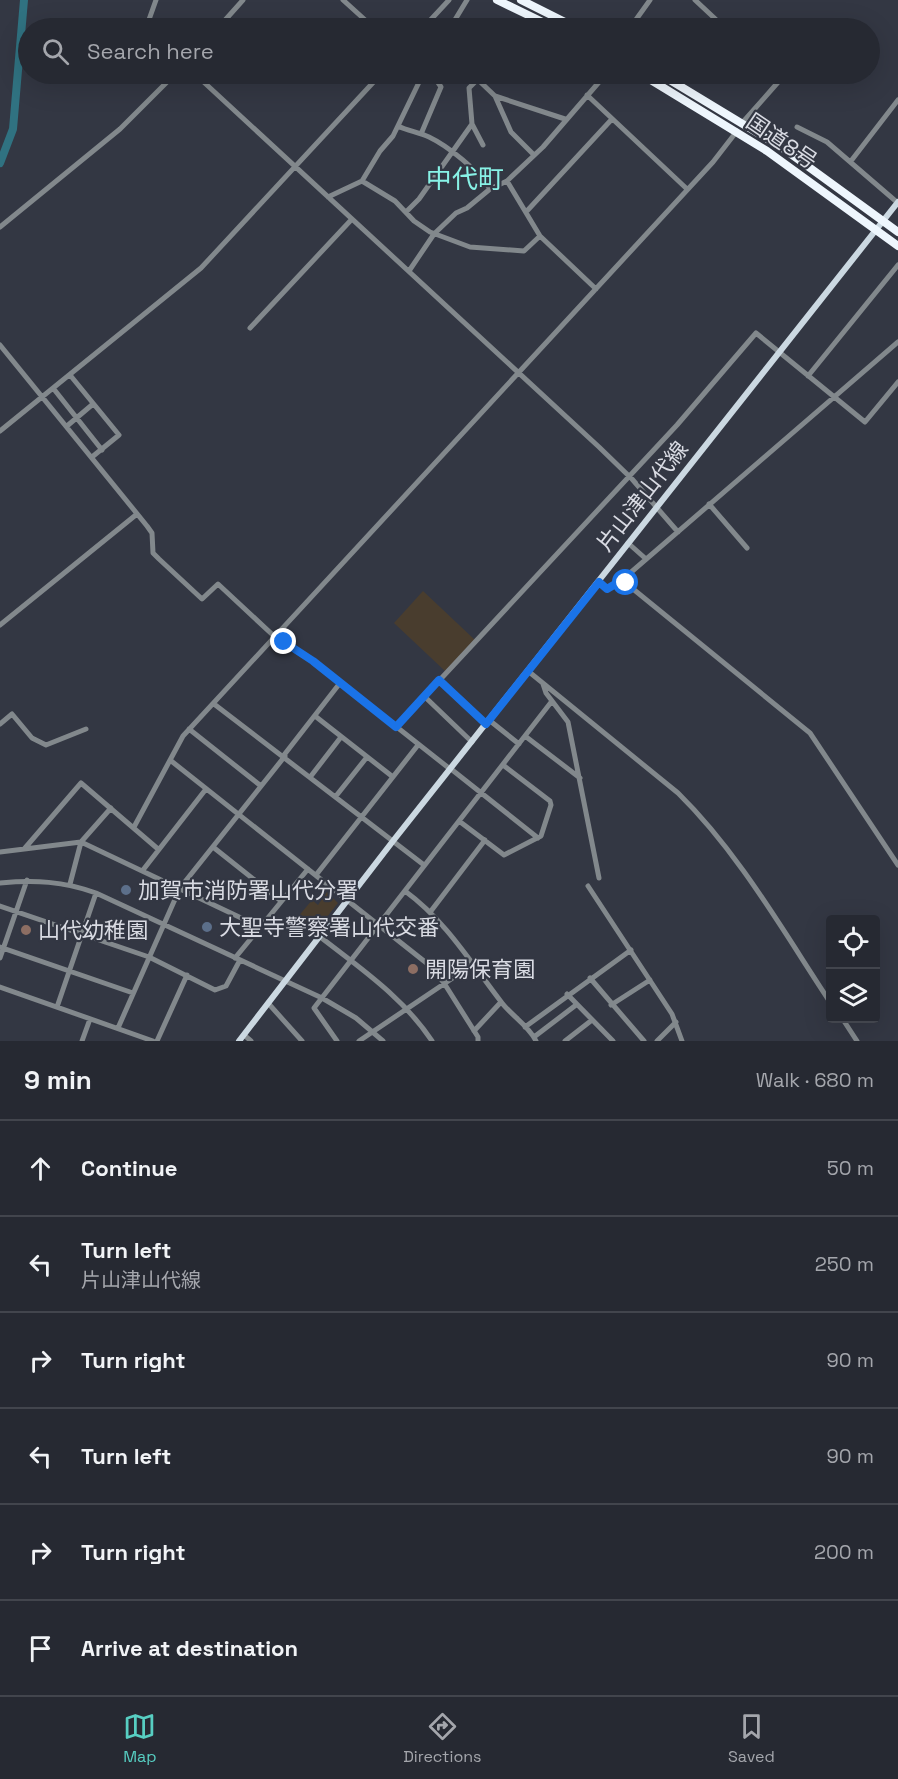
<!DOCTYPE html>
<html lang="en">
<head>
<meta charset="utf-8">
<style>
	:root { --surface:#262932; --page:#2e313a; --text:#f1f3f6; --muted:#a4a6ac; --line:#42454d; --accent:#57cec2 }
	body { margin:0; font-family:"Space Grotesk","Noto Sans JP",sans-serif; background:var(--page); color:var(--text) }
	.controls { position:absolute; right:18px; bottom:18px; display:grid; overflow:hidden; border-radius:6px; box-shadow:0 6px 24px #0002 }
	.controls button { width:54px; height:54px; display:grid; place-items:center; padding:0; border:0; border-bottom:2px solid var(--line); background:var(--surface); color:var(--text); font:30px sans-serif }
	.stop { position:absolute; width:18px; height:18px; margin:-14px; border:4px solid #1a73e8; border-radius:50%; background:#fff }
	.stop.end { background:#1a73e8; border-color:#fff; box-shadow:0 2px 6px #0008 }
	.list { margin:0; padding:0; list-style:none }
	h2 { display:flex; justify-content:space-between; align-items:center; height:78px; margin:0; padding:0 24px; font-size:26px }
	h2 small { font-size:20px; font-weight:400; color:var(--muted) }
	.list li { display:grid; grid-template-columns:39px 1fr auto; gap:18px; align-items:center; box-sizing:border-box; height:96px; padding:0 24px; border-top:2px solid var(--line) }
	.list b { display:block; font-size:22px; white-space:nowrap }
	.list p { margin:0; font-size:20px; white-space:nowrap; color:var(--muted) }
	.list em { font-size:20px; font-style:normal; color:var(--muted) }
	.icon { flex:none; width:33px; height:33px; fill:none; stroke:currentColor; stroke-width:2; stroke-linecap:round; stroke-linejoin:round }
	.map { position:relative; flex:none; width:898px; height:1041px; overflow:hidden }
	.search { position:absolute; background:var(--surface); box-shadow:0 6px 24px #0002; left:18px; right:18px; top:18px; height:66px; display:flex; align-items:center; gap:15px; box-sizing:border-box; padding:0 21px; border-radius:33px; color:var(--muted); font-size:22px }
	.sheet { height:654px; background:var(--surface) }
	nav { display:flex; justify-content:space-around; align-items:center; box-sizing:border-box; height:84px; border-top:2px solid var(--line); background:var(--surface); font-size:16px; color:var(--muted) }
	nav a { display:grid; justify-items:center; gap:3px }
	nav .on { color:var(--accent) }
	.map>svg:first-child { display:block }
	.commercial { fill:#493d2e }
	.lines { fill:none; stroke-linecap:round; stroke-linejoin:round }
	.river { stroke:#307281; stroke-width:8 }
	.minor { stroke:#82888c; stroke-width:5 }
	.major { stroke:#cbd8e1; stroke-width:6 }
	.highway { stroke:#eef6fd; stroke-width:8 }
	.route { stroke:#1a73e8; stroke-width:8 }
	.service-dot { fill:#5c6f8a; stroke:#333743; stroke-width:2 }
	.education-dot { fill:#8d6e63; stroke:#333743; stroke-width:2 }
	.labels { text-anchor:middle; stroke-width:4.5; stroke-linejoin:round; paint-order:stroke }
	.street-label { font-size:22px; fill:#d9dbe3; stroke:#333743 }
	.poi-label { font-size:22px; fill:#d9dbe3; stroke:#333743; text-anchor:start }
	.quarter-label { font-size:26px; fill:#88f2e6; stroke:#333743 }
</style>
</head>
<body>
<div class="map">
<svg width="898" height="1041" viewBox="0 0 898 1041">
	<rect width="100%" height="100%" fill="#333743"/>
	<path class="commercial" d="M423,591L475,640L445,671L394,623Z
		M327,892L338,903L315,932L297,918L312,900L318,905Z"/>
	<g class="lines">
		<path class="river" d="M0,163L13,129L24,0"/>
		<path class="minor" d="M343,0L374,28
			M695,0L725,28
			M146,28L156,0
			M218,28L243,0
			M423,28L449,0
			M450,28L467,0
			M522,28L532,17
			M630,28L650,0
			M195,74L599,447L632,479L678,532
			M472,74L495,96L565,119
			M587,95L687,189
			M495,96L511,132L533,154
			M743,122L780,80L773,74
			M472,124L483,145
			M398,126C408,131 418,132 429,137C448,146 479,171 490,189
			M797,127L827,142L898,203
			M421,134L441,87L437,81L422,76
			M851,161L898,100
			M362,181L380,151L393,136L423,74
			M507,181L540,236L596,289
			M328,197L362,181L395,201L414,221L430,232L470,247L524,251L540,236
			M406,212L419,199L472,124L469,88L483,74
			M526,212L612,119
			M0,227L120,129L175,74
			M409,271L434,234L456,213L467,208L490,189L507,181L543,147L606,74
			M250,328L352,219
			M0,345L147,526L152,533L153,553L159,559L202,599L218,584L275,637L313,661L450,769
			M70,375L119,435L92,457
			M808,376L898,265
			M53,388L102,450
			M67,426L93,404
			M0,431L201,268L381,74
			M709,504L747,548
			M628,543L646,559
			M622,580L810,733L898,865
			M599,582L607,589L622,580L898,342
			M0,625L137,514
			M528,671L678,793C739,853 783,931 830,1002
			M439,680L486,724
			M543,684L546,693L568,722L599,878
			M424,696L472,742
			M214,704L424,865
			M315,716L393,777
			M489,720L519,744
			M0,724L12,714L32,738L46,745L86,729
			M396,727L677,425L756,333L865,422L898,382
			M189,729L261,786
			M525,736L580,778
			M284,755L340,683
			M170,760L429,965L444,983L478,1037V1041
			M451,769L538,838
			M311,776L341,737
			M336,796L367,757
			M459,821L504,855L541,836L551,805L550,801L503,765
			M134,827L183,736L713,162L737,131
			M213,847L281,901
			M25,848L81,783L158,849
			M0,852L81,842L260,927
			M143,870L206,789
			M316,875L418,745
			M0,883C35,880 63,881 96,893L322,998L356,1018L383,1041
			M70,884L81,842L111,808
			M588,886L672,1014L682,1041
			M405,891C446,921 471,963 502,1003C512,1016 529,1026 536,1041
			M0,906L149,957L215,990L226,986L240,960
			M431,911L485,840
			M319,936C360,968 403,997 432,1041
			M0,947L133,993
			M0,958L27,880
			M235,958L308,869
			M590,978L644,1041
			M0,987L153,1041
			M567,994L613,1041
			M268,1003L302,1041
			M611,1005L650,980
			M57,1007L96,893
			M842,1018L857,1041
			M525,1027L631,950
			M118,1028L180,888L285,756
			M474,1031L501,1002
			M244,1035L251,1041
			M534,1037L576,1005
			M82,1041L90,1019
			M157,1041L187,975
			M337,1041L314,1008L552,701
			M359,1041L475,963
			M565,1041L592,1020
			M657,1041L676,1022"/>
		<path class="major" d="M239,1041L393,841L898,202"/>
		<path class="highway" d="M497,0L555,28
			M521,0L577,28
			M641,74L767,151L898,246
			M660,74L784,149L898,232"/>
	</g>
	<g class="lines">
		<path class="route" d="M284,642L313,661L396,727L439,680L486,724L599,582L607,589L622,580L626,583"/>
	</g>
	<g class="service-dot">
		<circle cx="126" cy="890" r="6"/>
		<circle cx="207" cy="927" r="6"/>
	</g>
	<g class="education-dot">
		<circle cx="26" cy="930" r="6"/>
		<circle cx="413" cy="969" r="6"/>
	</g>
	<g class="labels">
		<g class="street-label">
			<text transform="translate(782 141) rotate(34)" y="8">国道8号</text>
			<text transform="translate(642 496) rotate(-52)" y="8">片山津山代線</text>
		</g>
		<g class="poi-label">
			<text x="138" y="898">加賀市消防署山代分署</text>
			<text x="219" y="935">大聖寺警察署山代交番</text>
			<text x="38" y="938">山代幼稚園</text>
			<text x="425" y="977">開陽保育園</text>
		</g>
		<g class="quarter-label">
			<text x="465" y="188">中代町</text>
		</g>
	</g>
</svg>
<div class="controls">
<button><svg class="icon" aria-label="locate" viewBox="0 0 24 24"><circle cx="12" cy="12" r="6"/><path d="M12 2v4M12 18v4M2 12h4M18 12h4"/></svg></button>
<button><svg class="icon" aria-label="layers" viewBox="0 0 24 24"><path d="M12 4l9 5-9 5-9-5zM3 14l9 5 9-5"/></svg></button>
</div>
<div class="stop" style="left:626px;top:583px"></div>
<div class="stop end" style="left:284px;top:642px"></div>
<div class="search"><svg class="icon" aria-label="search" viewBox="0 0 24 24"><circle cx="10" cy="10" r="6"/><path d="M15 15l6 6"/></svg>Search here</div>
</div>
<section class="sheet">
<h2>9 min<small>Walk · 680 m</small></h2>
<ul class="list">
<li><svg class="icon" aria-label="ahead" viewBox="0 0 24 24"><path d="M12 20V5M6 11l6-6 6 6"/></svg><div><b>Continue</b></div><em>50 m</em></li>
<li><svg class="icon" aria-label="left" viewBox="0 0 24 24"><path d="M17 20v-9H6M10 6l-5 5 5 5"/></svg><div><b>Turn left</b><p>片山津山代線</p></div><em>250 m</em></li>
<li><svg class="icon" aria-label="right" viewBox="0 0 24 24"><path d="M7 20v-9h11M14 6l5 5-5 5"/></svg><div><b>Turn right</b></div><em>90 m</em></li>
<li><svg class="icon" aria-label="left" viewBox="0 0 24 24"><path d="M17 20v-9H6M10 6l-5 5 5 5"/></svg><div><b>Turn left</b></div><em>90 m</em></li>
<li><svg class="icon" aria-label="right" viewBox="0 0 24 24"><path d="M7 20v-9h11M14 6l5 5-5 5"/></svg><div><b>Turn right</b></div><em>200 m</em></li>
<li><svg class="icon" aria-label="arrive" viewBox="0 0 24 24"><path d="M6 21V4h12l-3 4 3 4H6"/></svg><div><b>Arrive at destination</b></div></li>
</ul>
</section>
<nav>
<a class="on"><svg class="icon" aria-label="map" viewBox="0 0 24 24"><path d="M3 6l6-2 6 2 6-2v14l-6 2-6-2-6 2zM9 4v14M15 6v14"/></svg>Map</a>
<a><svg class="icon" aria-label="directions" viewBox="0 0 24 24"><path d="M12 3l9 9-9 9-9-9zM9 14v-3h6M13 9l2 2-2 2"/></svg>Directions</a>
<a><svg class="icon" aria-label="saved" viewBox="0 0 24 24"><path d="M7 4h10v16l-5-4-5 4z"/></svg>Saved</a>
</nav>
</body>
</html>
